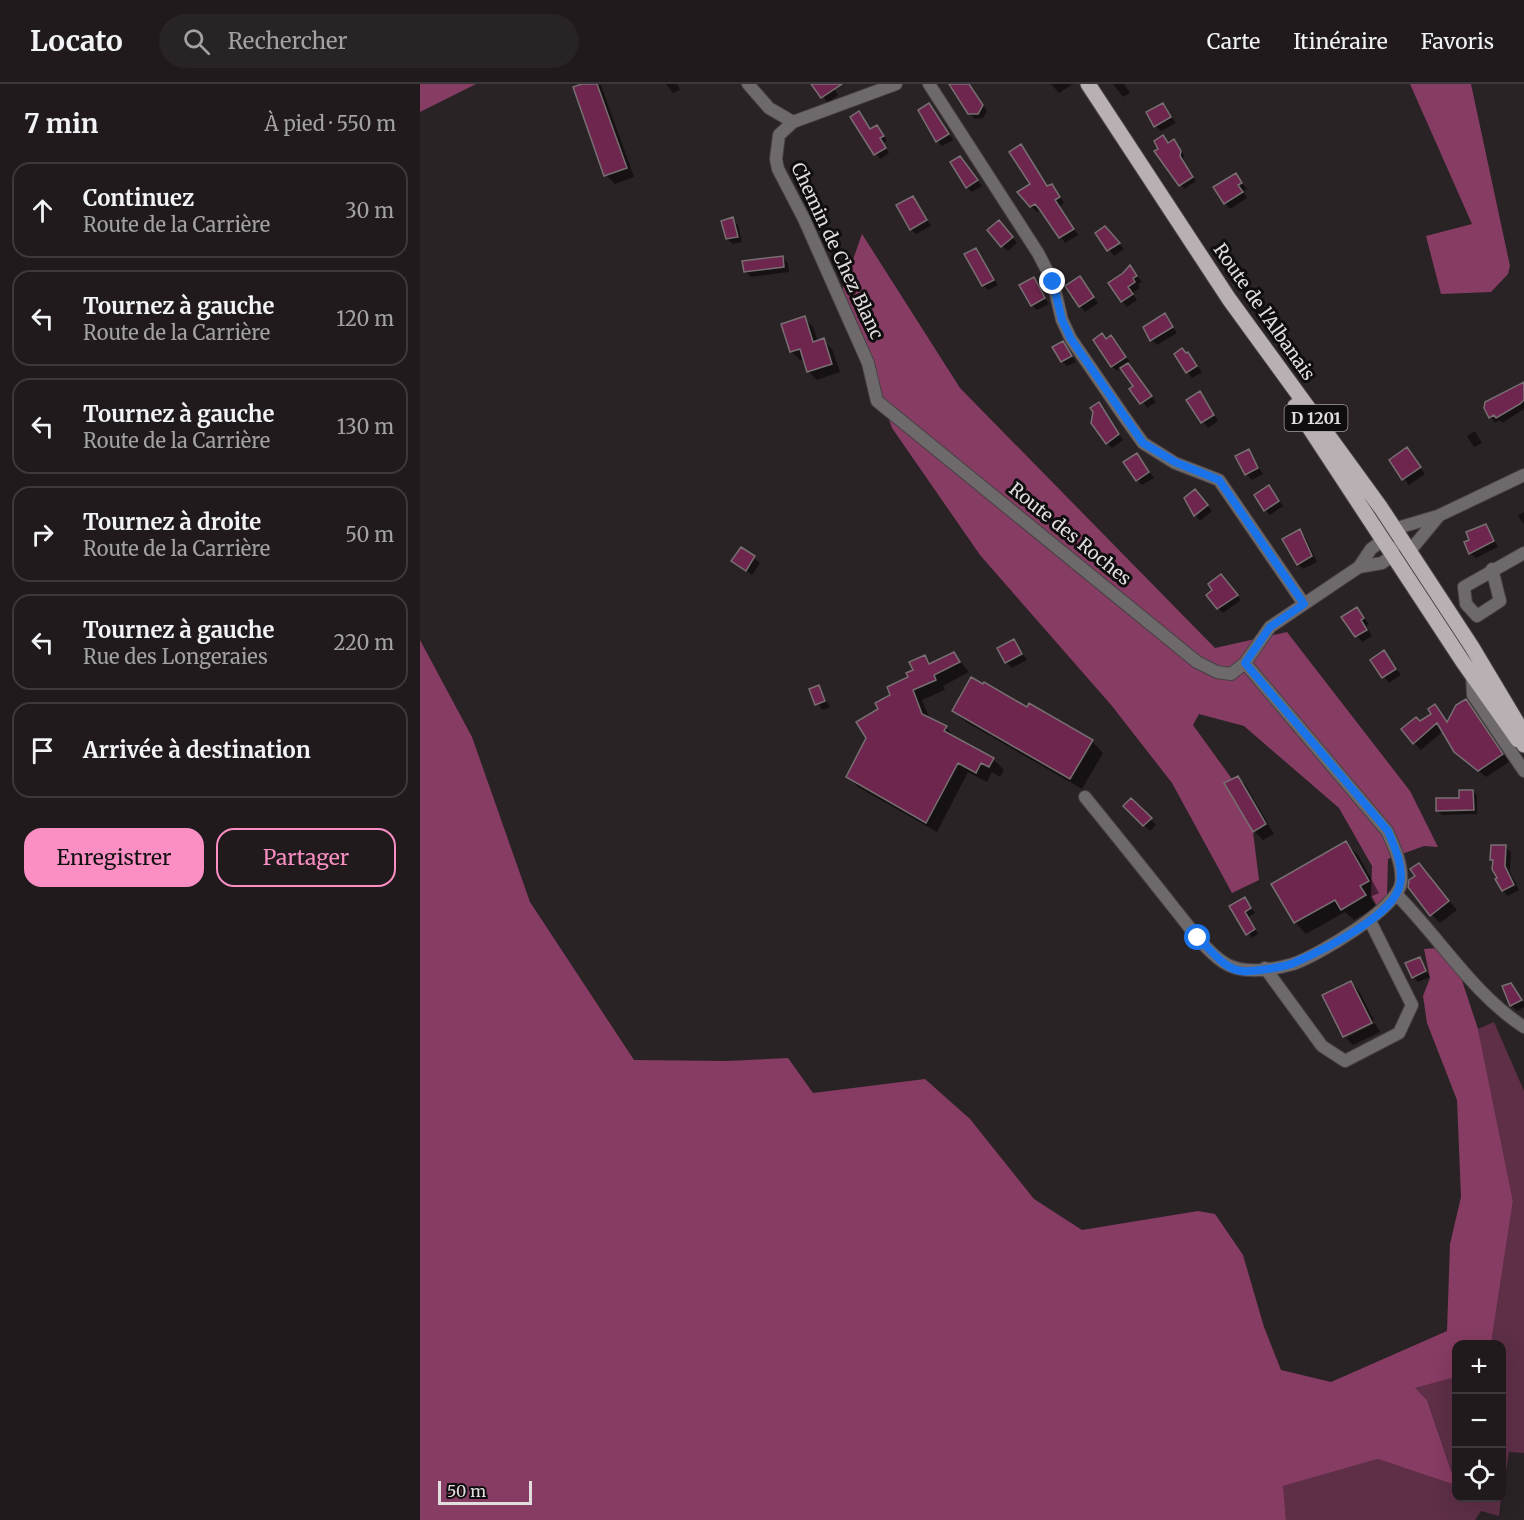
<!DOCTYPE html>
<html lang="fr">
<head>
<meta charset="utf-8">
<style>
	:root { --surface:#201a1c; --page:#282325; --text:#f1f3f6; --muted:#a2a1a3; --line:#3d383b; --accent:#fb8fc4 }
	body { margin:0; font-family:Merriweather,serif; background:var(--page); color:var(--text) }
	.controls { position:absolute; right:18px; bottom:18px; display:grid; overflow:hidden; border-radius:12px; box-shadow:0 6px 24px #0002 }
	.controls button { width:54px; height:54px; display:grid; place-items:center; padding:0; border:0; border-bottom:2px solid var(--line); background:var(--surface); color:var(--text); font:30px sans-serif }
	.scale { position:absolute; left:18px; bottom:15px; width:94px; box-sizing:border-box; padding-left:6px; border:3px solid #e2dee0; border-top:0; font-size:16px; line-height:21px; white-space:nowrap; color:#e2dee0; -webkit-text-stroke:4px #100d0f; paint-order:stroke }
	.stop { position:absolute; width:18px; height:18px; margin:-14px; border:4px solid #1a73e8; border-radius:50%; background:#fff }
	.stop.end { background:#1a73e8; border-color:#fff; box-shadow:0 2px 6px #0008 }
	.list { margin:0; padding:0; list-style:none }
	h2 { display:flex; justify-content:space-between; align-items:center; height:78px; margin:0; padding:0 24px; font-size:26px }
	h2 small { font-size:20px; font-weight:400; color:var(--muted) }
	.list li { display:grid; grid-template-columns:39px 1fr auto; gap:18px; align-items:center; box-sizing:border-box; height:96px; margin:0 12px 12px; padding:0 12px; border:2px solid var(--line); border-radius:18px }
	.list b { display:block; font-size:22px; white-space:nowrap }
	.list p { margin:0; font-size:20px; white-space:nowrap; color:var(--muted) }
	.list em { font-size:20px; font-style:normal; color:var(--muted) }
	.actions { display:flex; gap:12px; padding:18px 24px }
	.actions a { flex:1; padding:14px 0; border:2px solid var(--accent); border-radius:18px; text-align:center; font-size:21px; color:var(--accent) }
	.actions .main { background:var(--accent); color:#111 }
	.icon { flex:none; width:33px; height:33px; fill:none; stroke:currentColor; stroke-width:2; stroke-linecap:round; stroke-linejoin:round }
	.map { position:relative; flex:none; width:1104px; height:1436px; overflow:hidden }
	header { display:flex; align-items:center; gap:36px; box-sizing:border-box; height:84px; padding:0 30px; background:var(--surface); border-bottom:2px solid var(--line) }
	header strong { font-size:28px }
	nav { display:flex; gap:33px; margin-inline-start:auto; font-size:21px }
	.search { width:420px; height:54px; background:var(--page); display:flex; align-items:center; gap:15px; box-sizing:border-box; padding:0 21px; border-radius:33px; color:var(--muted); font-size:22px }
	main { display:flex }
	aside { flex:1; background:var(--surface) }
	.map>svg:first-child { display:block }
	.green { fill:#5e2f47 }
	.forest { fill:#873c63 }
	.shadow { fill:#0007 }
	.building { fill:#6f264e; stroke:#776f72; stroke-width:1.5 }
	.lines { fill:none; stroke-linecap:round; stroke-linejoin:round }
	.minor-casing { stroke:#474144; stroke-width:14 }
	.major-casing { stroke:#474144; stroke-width:17 }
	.minor { stroke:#6e6a6c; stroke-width:12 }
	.major { stroke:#b8b0b3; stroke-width:15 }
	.route { stroke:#1a73e8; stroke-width:8 }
	.labels { text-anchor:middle; stroke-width:6; stroke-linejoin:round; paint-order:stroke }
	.shield { fill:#100d0f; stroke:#a39fa1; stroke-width:1.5 }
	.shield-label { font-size:16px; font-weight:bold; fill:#e2dee0 }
	.street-label { font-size:18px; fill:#e2dee0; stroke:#100d0f }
</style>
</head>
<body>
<header>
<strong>Locato</strong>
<div class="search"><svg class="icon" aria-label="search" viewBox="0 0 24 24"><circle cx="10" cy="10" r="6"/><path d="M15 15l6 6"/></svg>Rechercher</div>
<nav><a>Carte</a><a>Itinéraire</a><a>Favoris</a></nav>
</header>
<main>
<aside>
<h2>7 min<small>À pied · 550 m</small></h2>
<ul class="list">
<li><svg class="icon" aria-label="ahead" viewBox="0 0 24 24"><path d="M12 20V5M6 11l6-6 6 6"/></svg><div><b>Continuez</b><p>Route de la Carrière</p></div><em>30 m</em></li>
<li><svg class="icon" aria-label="left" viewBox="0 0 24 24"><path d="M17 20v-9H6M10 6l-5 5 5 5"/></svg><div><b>Tournez à gauche</b><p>Route de la Carrière</p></div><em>120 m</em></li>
<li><svg class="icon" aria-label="left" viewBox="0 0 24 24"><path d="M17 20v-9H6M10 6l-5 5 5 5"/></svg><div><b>Tournez à gauche</b><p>Route de la Carrière</p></div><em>130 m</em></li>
<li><svg class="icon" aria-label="right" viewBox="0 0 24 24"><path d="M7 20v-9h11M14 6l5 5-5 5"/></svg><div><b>Tournez à droite</b><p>Route de la Carrière</p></div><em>50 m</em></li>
<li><svg class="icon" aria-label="left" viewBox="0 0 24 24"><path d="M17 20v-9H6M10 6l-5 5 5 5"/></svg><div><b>Tournez à gauche</b><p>Rue des Longeraies</p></div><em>220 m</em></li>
<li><svg class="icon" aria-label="arrive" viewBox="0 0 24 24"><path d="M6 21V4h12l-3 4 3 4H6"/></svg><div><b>Arrivée à destination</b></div></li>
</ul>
<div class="actions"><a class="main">Enregistrer</a><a>Partager</a></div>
</aside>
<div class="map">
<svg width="1104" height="1436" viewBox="0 0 1104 1436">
	<rect width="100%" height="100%" fill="#2a2326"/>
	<path class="green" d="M1074,938L1104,1007V1369L1089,1368L1082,1413V1260H1071L1093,1117L1058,945Z
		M1036,1293V1400L1007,1316L994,1304Z
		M958,1375L1036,1400V1414H1081L1079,1432L1061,1427L1055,1436H866L862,1402Z"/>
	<path class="forest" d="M0,0H56L0,28Z
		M990,0H1051L1090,182L1088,190L1071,208L1021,210L1006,152L1052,140Z
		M442,150L540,304L795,564L867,548L990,707L1018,763L1004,762L968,775L967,811L957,822L951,811L952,782L919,724L824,642L779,630L773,641L812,695L804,699L833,748L839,796L812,809L752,699L692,622L560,471L472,344L422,207Z
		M0,556L52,653L110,818L214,976L306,977L368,974L393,1009L505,995L550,1035L614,1115L662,1146L778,1127L795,1130L823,1171L844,1243L861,1286L911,1298L1027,1247L1030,1160L1041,1113L1037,1016L1007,939L1003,912L1010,894L1004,865L1031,863L1058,945L1093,1117L1071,1260H1036V1293L995,1304L1007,1316L1036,1401L958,1375L863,1402L866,1436H0Z"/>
	<path class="shadow" d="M166,0L181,1L214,93L195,100L186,91Z
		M246,0H257L260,6L253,9Z
		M393,0H411L418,11L408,19Z
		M531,0H548L567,27L563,34L555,35L550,29Z
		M631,0H653L639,9Z
		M693,0H704L710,9L703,13Z
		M509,21L533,56L522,62L517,57Z
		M742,21L756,39L741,47L736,42Z
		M439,29L451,46L461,47L467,57L463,59L469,69L460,75L432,33Z
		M743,53L749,60L754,57L758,60L764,71L763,77L776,97L764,105L740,65Z
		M601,62L629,103L631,102L637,107L644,119L640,122L658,151L645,159L621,125L617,128L611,122L612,100Z
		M540,74L562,102L552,108L547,103Z
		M815,91L827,105L823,107L827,114L810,125L805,119Z
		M493,114L511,142L496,150L491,145Z
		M312,135L318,141L322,158L313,160L307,155Z
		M584,143L597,159L588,167L582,162Z
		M677,149H691L704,165L694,172Z
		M556,165L578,201L568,206L563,201Z
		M363,174L368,179L369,188L331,193L325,187Z
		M710,183L722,198L718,200L720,204L712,209L717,216L707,223L702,217Z
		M660,194L678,219L665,228L647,203Z
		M613,195L629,220L617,226L612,221Z
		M744,231L757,249L737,261L732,256Z
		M384,234L393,243L398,258L403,256L412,265L420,288L397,296L388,287L384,275L380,276L371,267Z
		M691,253L710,278L707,280L736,318L727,324L702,283L697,287L692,282L687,256Z
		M643,259L656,278L647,282L642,277Z
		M768,270L782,288L772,294L756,271Z
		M1104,303V325L1082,339L1080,336L1075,339L1065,324Z
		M780,309L798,337L788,344L768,317Z
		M678,320L703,356L692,364L687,359L674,327Z
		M1055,347L1062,359L1054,363L1047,352Z
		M987,365L1005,390L989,401L971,377Z
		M828,367L843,390L832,396L826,390Z
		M717,371L734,394L722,401L717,396Z
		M849,403L863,422L850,431L845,426Z
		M780,413L792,427L780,437L775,431Z
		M1104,428V440L1098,432Z
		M1066,442L1078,463L1056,474L1050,469Z
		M879,447L885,452L897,478L883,485L878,480Z
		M321,465L340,479L332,491L313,477Z
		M805,496L821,516L803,529L798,524Z
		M937,525L949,540L946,542L952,552L942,558L923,533Z
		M594,557L607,576L592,584L586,578Z
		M964,568L981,591L969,599L952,576Z
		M534,570L549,588L523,602L525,606L502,616L510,635L526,643L535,655L573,675L584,686L580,693L572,688L567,698L548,688L517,748L438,703L428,693L460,625L505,573L512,580Z
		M398,603L410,623L402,626L391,606Z
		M1046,617L1089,678L1066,693L1044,675L1023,647L1001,666L994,659L1000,639L1013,630L1015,622L1029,639Z
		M534,627L672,657L683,669L662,705L546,638Z
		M818,693L826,702L854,750L843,756L834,747L806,700Z
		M1053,707L1057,712V730L1022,731L1018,727Z
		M711,716L736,741L730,747L705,722Z
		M926,759L938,771L959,809L950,813L956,823L934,836L925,828L886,850L875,838Z
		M1085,763L1091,768L1090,788L1099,806L1088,812L1083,807L1071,776Z
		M999,781L1037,826L1020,839L1012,831L997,792Z
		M825,815L835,829L828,833L838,850L832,854L811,822Z
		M999,875L1010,893L998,898L993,893Z
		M931,899L939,907L954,936L926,950V954L904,912Z
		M1091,900L1104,919V923L1097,927L1092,922L1084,903Z
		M955,939L960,948L933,961L926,954Z"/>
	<path class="building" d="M162,0H177L207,84L184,92L153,3Z
		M391,0H422L401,14Z
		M529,0H549L563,21L558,30H548Z
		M509,19L529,50L516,58L498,26Z
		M743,19L751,33L734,43L726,28Z
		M439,27L450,45L457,41L464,52L460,54L466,64L454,71L430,33Z
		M743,51L748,59L754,55L761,67L760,72L773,93L759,102L734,67L738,65L734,57Z
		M601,60L627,102L632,100L640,113L635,116L654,145L639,154L620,126L615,120L610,123L597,108L610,100L589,68Z
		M540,72L558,96L546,104L530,78Z
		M816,89L822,99L818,101L823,108L804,120L793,103Z
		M493,112L507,136L490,146L476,121Z
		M313,133L318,153L306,155L301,137Z
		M579,136L593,153L581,163L567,146Z
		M685,142L700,159L687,167L675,149Z
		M556,164L574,196L562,202L544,170Z
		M363,172L364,183L324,188L322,177Z
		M710,181L717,192L713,194L715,198L708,203L713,210L701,218L688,199L703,189Z
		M660,192L674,213L659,223L645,202Z
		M614,193L625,214L611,222L599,201Z
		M745,229L753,243L730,257L723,243Z
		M385,232L393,258L404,254L412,280L387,288L380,265L370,268L361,240Z
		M682,249L686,255L691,251L706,273L691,283L673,256Z
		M643,257L652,272L641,278L632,263Z
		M762,264L766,269L768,268L777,282L766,289L754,270Z
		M708,279L732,312L720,320L709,305L713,302L700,284Z
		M1104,298V316L1100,320L1076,334L1074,331L1069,334L1064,324L1065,318Z
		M780,307L794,331L781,339L766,316Z
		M679,318L699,350L686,360L671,339L673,328L670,324Z
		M987,363L1001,383L982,396L969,376Z
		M829,365L838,384L825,391L815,372Z
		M717,369L729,388L716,397L703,378Z
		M849,401L859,417L844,427L834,411Z
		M775,405L788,421L774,432L764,414Z
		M1066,440L1074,457L1049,470L1044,458L1049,456L1046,448Z
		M880,445L892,472L877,481L862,455Z
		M321,463L335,472L326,487L311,477Z
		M801,490L818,511L797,525L786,511L792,506L788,500Z
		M937,523L944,534L941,536L947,546L935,553L921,533Z
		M594,555L602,570L585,579L577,564Z
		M964,566L976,585L962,594L950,576Z
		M534,568L540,578L514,591L516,596L493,606L502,630L527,642L524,647L574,674L569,683L561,679L556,689L538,679L506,739L426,693L446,654L436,638L458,625L455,619L470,611L467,603L488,593L486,589L493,586L489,578L505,571L509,580Z
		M551,593L563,600L564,598L607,623L609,619L673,656L650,695L532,627Z
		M399,601L405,617L395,621L389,605Z
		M1046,615L1083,670L1058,687L1034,668L1017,639L993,660L981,645L996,633L1000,637L1011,630L1008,625L1015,620L1027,638L1036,621Z
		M818,692L846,740L833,748L804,699Z
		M1039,706H1053L1054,726L1016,727V714H1039Z
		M711,714L732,734L723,742L703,722Z
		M926,757L949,797L940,802L946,811L921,826L915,816L874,839L851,800Z
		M1071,761H1086L1085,782L1094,801L1082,807L1075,795L1077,794L1072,785L1073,776H1070Z
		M999,779L1029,817L1010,832L988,803L989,796L995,792L990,785Z
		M825,813L831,824L825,828L835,845L826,851L809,822Z
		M1000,873L1006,887L992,894L985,879Z
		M931,897L952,939L923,953L902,911Z
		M1091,899L1102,916L1090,922L1082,902Z"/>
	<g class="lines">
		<g class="minor-casing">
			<path id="minor" d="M328,0L349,24L373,38
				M476,0L373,38L359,51L356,75L358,85L384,135L448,279L457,317L777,578L797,588L811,590L825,579L850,543L939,483L951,465L963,456
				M509,0L618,169L633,198L642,236L651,255L703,331L723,359L755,379L799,396L884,520
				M974,445L1018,432L1104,391
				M989,468L1018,433
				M939,483L962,479L973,471V464
				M1072,485L1080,517L1057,532L1046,520L1044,503L1104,469
				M1052,591L1053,611L1104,687
				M665,713C695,750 725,787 754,824C769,842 784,865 803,878C821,891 852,886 873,880C897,872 977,825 981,799C983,781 974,762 967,747L825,579
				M976,810C1019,853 1053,910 1104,943
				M845,884L902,962L925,977L979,949L992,921L950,837"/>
		</g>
		<g class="major-casing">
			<path id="major" d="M668,0L809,215L961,424L1052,563L1098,640L1104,661
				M875,322L1043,578L1098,656"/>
		</g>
		<use href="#minor" class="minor"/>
		<use href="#major" class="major"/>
	</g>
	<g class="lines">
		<path class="route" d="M633,198L642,236L651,255L723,359L755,378L799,396L884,520L850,543L825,579L968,747C974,762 984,782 980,800C975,831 903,866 876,878C867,883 832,888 822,887C805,886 790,865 778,854"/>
	</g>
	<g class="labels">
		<rect class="shield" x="864.5" y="321" width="63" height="26" rx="4.5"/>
		<g class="shield-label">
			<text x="896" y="340">D 1201</text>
		</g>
		<g class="street-label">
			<text transform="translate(417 167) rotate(65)" y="6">Chemin de Chez Blanc</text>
			<text transform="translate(844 228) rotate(55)" y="6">Route de l'Albanais</text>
			<text transform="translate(650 450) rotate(39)" y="6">Route des Roches</text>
		</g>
	</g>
</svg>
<div class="controls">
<button>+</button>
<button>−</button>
<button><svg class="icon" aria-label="locate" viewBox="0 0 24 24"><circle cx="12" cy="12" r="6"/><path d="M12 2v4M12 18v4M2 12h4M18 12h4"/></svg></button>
</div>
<div class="scale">50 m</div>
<div class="stop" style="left:778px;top:854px"></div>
<div class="stop end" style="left:633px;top:198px"></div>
</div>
</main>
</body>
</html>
